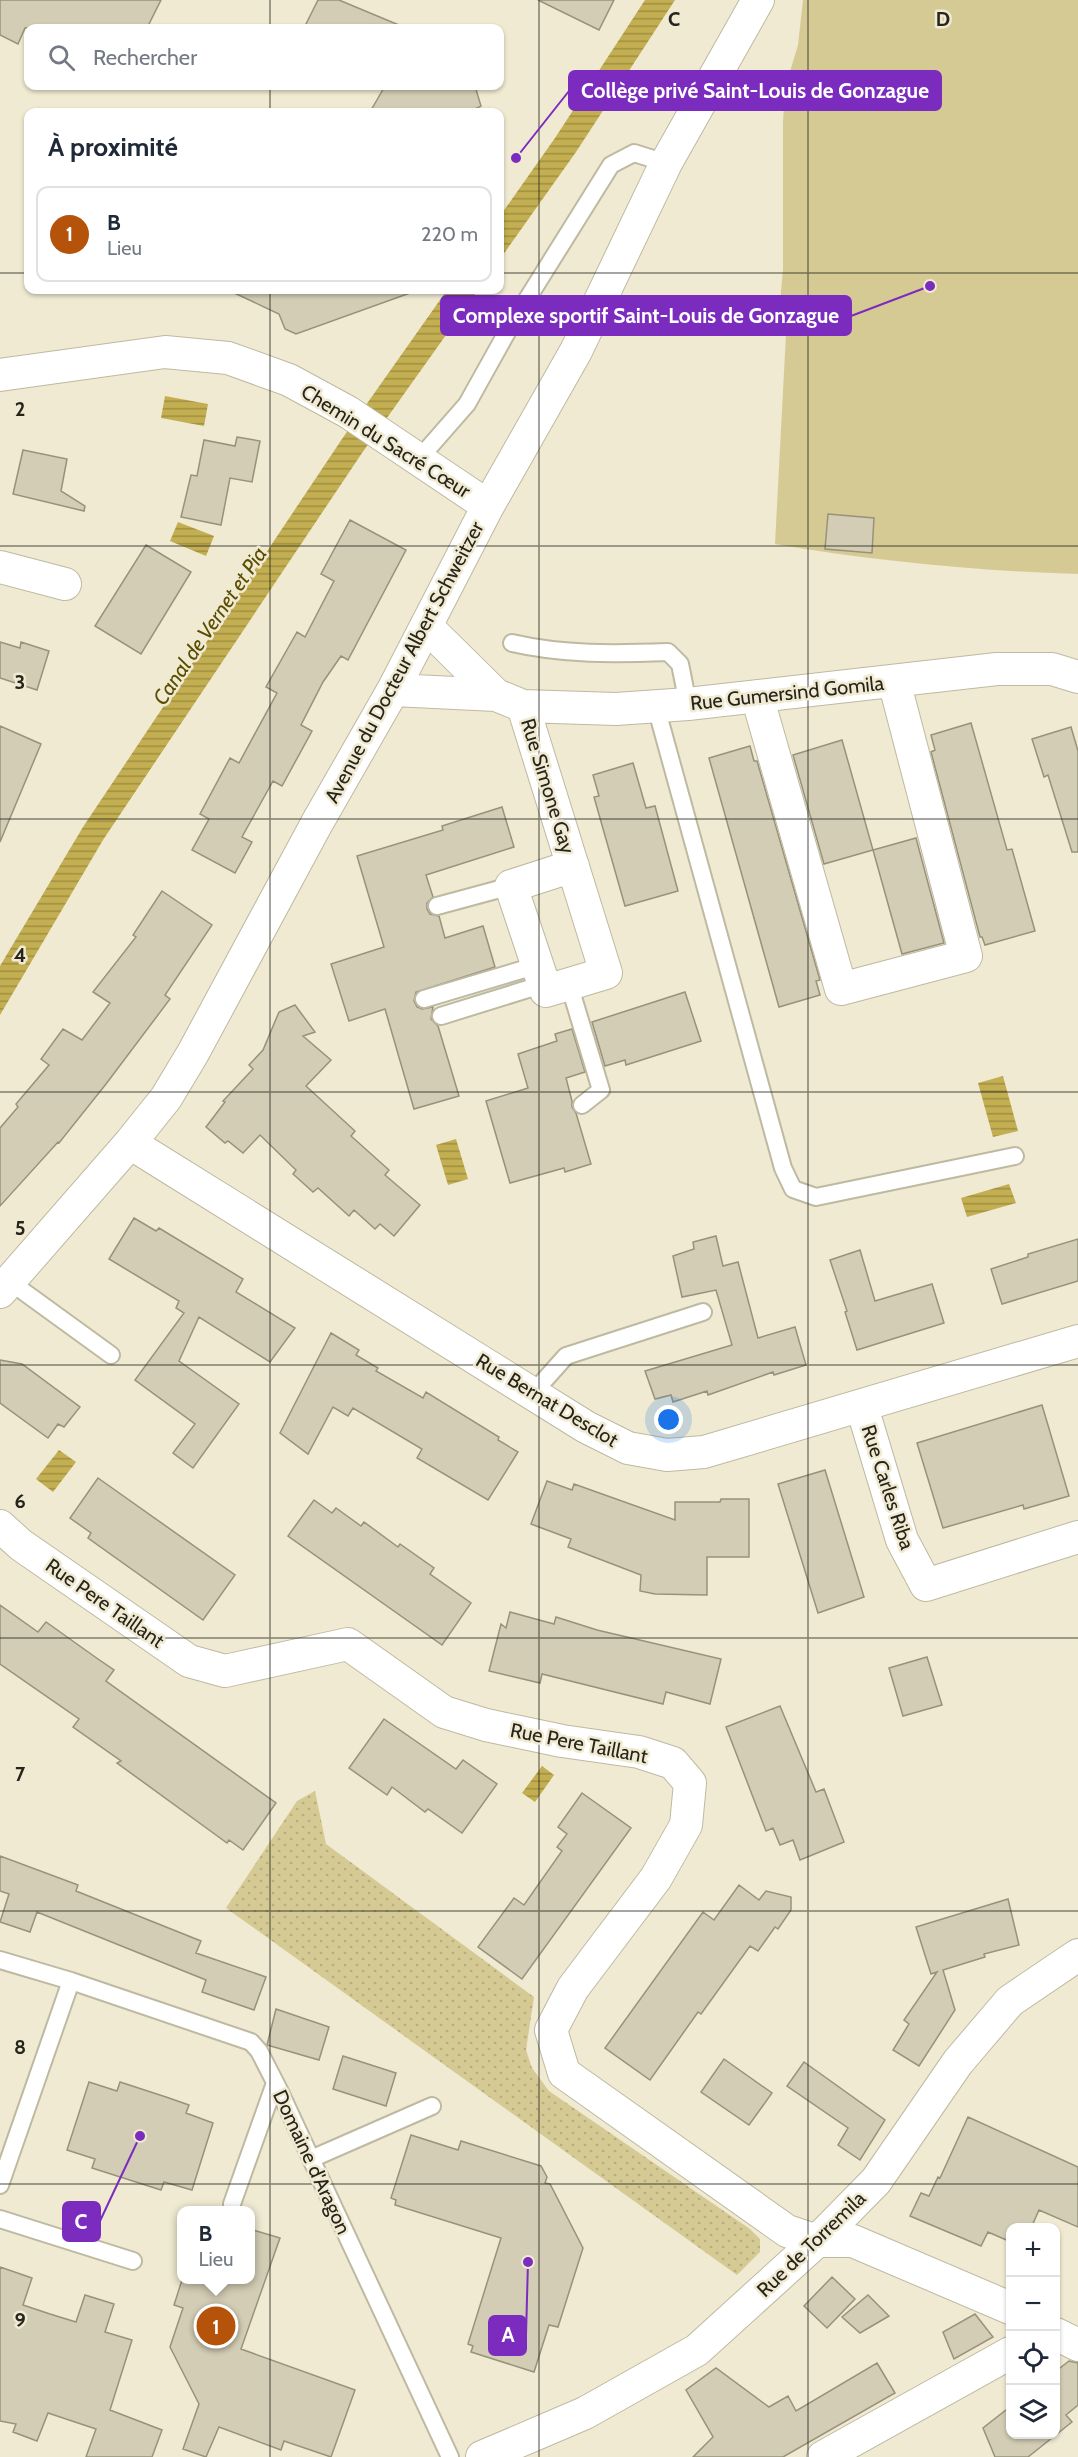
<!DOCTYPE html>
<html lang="fr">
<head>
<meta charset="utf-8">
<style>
	:root { --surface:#fff; --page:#f6f6f7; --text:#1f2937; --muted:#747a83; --line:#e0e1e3; --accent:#b45309 }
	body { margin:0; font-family:Cabin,sans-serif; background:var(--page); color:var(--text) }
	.controls { position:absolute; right:18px; bottom:18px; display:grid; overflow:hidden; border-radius:12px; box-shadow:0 2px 4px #0004 }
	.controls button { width:54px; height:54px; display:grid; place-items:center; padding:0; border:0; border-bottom:2px solid var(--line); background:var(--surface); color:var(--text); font:30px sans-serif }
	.you { position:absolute; left:669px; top:1420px; width:21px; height:21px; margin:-15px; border:4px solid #fff; border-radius:50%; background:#1a73e8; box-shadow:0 0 0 9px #1a73e833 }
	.badge { display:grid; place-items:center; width:39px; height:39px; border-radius:50%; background:var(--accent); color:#fff; font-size:20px; font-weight:700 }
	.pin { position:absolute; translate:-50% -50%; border:3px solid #fff; box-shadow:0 2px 6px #0006 }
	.popup { position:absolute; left:177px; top:2206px; width:78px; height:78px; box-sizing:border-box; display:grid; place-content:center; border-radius:12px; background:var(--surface); filter:drop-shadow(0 2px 4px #0005); font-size:20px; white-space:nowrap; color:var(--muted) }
	.popup b { font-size:22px; color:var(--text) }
	.popup::after { content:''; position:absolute; left:50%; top:100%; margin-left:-12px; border:12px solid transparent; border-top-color:var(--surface) }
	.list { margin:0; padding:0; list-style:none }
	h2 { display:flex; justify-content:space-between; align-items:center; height:78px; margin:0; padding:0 24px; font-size:26px }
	h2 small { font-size:20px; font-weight:400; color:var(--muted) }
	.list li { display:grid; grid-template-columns:39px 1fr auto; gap:18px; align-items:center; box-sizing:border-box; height:96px; margin:0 12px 12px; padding:0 12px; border:2px solid var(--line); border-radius:12px }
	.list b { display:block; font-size:22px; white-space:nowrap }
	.list p { margin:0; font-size:20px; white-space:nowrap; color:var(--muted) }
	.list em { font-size:20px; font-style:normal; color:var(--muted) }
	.icon { flex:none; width:33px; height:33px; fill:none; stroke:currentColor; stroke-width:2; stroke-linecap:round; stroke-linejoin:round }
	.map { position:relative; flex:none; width:1078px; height:2457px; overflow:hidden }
	.search { position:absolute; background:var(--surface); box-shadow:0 2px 4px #0004; left:24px; top:24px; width:480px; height:66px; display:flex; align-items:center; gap:15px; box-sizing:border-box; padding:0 21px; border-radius:12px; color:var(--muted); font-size:22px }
	.panel { position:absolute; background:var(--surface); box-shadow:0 2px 4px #0004; left:24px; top:108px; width:480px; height:186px; border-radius:12px }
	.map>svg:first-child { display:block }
	.green { fill:url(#green-dots) }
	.pitch { fill:#d6ca94 }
	.water { fill:url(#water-rules) }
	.building { fill:#d3cdb5; stroke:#98927b; stroke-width:1.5 }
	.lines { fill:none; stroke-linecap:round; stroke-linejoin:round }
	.lane-casing { stroke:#beb9a1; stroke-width:20 }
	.street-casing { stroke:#beb9a1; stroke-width:34 }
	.lane { stroke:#fff; stroke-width:16 }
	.street { stroke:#fff; stroke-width:32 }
	.grid { fill:none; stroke:#26241b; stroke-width:1.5; stroke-opacity:0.55 }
	.labels { text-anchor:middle; stroke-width:5; stroke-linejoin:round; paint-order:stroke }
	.street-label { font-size:20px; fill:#26241b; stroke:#efead1 }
	.water-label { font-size:21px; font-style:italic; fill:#5b4d00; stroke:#efead1 }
	.grid-label { font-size:20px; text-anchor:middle; font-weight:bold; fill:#26241b; stroke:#efead1; stroke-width:5; stroke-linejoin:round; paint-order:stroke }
	.leader { fill:none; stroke:#7b2cbf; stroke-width:2 }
	.callout-dot { fill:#7b2cbf; stroke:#efead1; stroke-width:2 }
	.callout { fill:#7b2cbf; stroke:#7b2cbf; stroke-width:2 }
	.callout-label { font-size:21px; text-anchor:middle; font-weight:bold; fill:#fff }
</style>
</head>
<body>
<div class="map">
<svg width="1078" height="2457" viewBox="0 0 1078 2457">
	<defs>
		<pattern id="green-dots" width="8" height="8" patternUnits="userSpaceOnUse" patternTransform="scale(1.5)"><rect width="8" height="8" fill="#d6ca94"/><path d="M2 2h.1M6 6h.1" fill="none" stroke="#b8ad7f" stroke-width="1.8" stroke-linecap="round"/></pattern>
		<pattern id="water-rules" width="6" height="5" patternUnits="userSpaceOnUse" patternTransform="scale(1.5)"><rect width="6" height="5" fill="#c3af51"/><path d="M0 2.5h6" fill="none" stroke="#9e8e42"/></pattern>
	</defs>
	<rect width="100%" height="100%" fill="#efead1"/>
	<path class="green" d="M315,1791L326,1844L534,1997L526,2050L532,2068L549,2091L750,2229L760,2239V2252L737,2275L226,1908L297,1801Z"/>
	<path class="pitch" d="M803,0H1078V574C977,571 875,561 775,544L786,334L780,303L783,269V122L785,88L798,45Z"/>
	<path class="water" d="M645,0H675L576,152L500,259V216L555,138Z
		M447,290H478L362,453L103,840L0,1015V966L83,827L342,439Z
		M165,396L208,404L204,426L161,418Z
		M178,522L214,536L206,556L170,541Z
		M1003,1076L1018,1131L993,1137L978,1083Z
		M456,1139L468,1179L448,1185L436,1145Z
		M1009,1184L1016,1203L967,1217L961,1198Z
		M59,1450L76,1462L53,1492L36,1479Z
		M542,1766L554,1775L535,1802L522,1793Z"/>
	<path class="building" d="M0,0H161L147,28H25L18,44L0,35Z
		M318,0H339L406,28H304Z
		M538,0H614L599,30Z
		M385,86H475L481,106L469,112H370Z
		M228,290H409L410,293L296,334L285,329L279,314Z
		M237,437L260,441L252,482L230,478L221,525L181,517L191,475L197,476L204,440L235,446Z
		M23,450L67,459L61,491L85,506L84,511L13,494Z
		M828,514L874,518L872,553L825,549Z
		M350,520L406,550L348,660L341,656L323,682L301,725L312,731L282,786L273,781L242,837L252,842L235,873L192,850L209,819L200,814L230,758L239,763L277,693L266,687L297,632L305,637L334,581L321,574Z
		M146,545L191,572L141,654L95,626Z
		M0,642L20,648L21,642L49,651L37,690L0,678Z
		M971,723L1007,850L1012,849L1035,931L985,945L982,937H980L931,752L935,750L931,735Z
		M0,726L41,744L0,842Z
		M1071,727L1078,751V852H1072L1048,775L1044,777L1032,739Z
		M842,740L873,850L824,864L793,755Z
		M750,746L754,761H757L820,980L816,981L820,995L779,1007L709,758Z
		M633,763L646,808L655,806L678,891L625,906L594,797L599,796L593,775Z
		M502,807L514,847L426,875L433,897L427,903V909L430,914L439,916L445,938L483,926L495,967L416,992L414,1001L417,1007L422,1009L433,1007L431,1019L438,1026L459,1096L414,1109L385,1009L349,1021L331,964L384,947L357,856L443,830L442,826Z
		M916,838L944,943L902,954L873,850Z
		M162,891L212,925L165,995L170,999L106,1084L59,1143L58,1142L0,1206V1128L18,1107L16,1104L49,1065L41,1059L63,1029L82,1040L110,1003L93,992L136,937L133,935Z
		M685,992L701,1041L626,1065L625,1060L605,1066L592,1022Z
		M295,1005L315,1032L303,1036L331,1060L306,1086L355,1131L351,1136L389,1170L385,1175L420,1205L394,1236L380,1224L375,1229L354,1210L349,1216L318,1188L313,1192L293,1174L296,1170L260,1135L243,1153L228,1141L225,1143L206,1127L225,1102L223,1101L253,1069L249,1065L263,1050L279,1012Z
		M572,1029L585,1072L566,1078L572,1101V1107L576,1113L591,1164L565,1172L564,1168L510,1183L486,1101L528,1088L518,1054L557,1041L555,1034Z
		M134,1218L156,1231L159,1228L243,1279L236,1292L295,1328L270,1362L199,1317L179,1361L239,1404L193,1468L173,1453L195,1424L135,1380L184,1313L176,1308L179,1301L109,1259Z
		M716,1236L723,1266L738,1262L758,1338L795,1327L806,1365L774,1375L773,1372L708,1395L707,1391L673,1402L671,1395L655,1399L645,1371L732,1345L716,1290L682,1297L673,1256L694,1249L693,1242Z
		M1078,1239V1281L1002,1304L991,1269L1028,1257V1254Z
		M860,1250L875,1301L932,1284L944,1323L857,1350L845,1312L847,1311L830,1260Z
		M331,1333L359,1350L356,1355L378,1368L376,1371L423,1398L426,1392L499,1437L498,1440L518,1452L488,1500L417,1458L422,1449L353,1408L348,1416L333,1407L308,1454L280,1433Z
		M0,1360L22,1364L80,1407L64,1427L58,1424L48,1438L0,1403Z
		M1042,1405L1069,1496L1024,1509L1023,1505L943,1528L917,1443Z
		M825,1470L864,1597L818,1613L778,1484Z
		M98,1478L235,1575L203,1620L88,1538L91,1533L70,1518Z
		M547,1481L572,1490L574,1484L675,1520V1502H720L721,1499H749V1557H707V1595L655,1594L640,1591L641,1575L568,1547L571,1539L531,1524Z
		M314,1500L332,1513L336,1508L361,1526L364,1522L398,1547L400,1544L434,1568L430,1574L471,1603L442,1645L288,1536Z
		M0,1605L38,1632L46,1622L98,1659L114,1670L106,1681L276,1803L243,1850L229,1840L227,1843L117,1763L121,1761L73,1727L79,1719L0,1664Z
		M510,1612L554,1624L556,1617L597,1630L721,1659L710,1704L666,1692L663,1704L542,1674L540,1683L489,1671L501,1624L506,1628Z
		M927,1657L942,1705L903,1716L889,1668Z
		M780,1706L816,1792L824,1789L844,1842L800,1860L793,1840L780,1845L773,1828L766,1831L726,1727Z
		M384,1719L456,1769L463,1760L497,1784L462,1833L428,1809L425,1812L392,1787L387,1795L349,1768Z
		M582,1793L631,1828L522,1979L478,1947L514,1898L524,1905L562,1851L557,1847L567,1834L558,1827Z
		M0,1856L78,1885L76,1891L201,1941L196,1953L266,1977L254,2010L202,1992L206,1980L37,1912L30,1932L0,1922L9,1894L0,1891Z
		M739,1885L759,1900L766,1891L791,1897V1910L778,1929L775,1927L758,1951L750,1946L701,2014L698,2012L650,2080L605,2048L703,1912L714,1920Z
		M1008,1899L1019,1945L984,1954L985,1957L943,1970L955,2010L919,2066L893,2050L909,2024L904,2020L937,1972L931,1974L916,1927Z
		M276,2009L329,2027L319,2060L267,2045Z
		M343,2056L396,2073L386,2106L333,2089Z
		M724,2059L772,2093L749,2125L701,2092Z
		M804,2062L885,2120L860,2160L838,2145L848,2128L787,2086Z
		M89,2082L117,2091L120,2082L166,2097L189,2105L186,2113L213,2123L192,2190L164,2182L161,2190L92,2168L95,2159L67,2150Z
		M968,2117L1078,2167V2227L1039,2210L1031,2228H1011V2242L988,2232L981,2246L910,2216L921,2193L929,2196L938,2177L940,2178Z
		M411,2135L458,2150L461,2141L541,2166L547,2177L545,2183L550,2184L583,2248L558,2327L549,2325L534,2372L471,2352L473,2346L468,2344L501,2238L395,2205L396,2200L391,2198Z
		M250,2229L280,2238L241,2349L355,2390L331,2457L284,2441L281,2450L219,2427L206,2457L183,2449L199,2404L170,2347L183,2308L174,2305L182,2280H250Z
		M0,2267L32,2278L23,2305L50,2314L76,2322L85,2295L114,2304L105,2332L132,2340L110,2410L162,2430L152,2457H86L96,2429L48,2413L37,2441L13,2432L16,2424L0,2421Z
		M832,2277L855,2299L827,2328L804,2306Z
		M868,2295L889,2316L860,2333L842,2317Z
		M975,2314L993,2337L954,2359L943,2332Z
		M1069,2361L1078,2363V2405L1066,2415L1072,2422L1028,2457H995L983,2428L1011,2406V2434H1056V2371Z
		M877,2363L895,2393L783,2457H693L713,2437L686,2390L716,2368L769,2407L788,2396L796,2411Z"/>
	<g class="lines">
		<g class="lane-casing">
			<path id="lane" d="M418,460L467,404L511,325L611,165L634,153L666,163
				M512,643C564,655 614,654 668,652L680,664L688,704
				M656,707L783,1168L793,1189L816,1197L1015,1156
				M437,906L511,886
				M569,984L601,1090L582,1105
				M424,999L538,965
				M441,1016L544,984
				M9,1281L111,1355
				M533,1393L566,1356L703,1312
				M0,1960L71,1981
				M311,2159L432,2106
				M0,2185L71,1981L251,2042L259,2051L279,2090L450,2457
				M232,2204L275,2083
				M0,2219L133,2261"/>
		</g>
		<g class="street-casing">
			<path id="street" d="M0,375L165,352L228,358L289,380L348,412L488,506
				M0,567L65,584
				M426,626L496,695
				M393,690L496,695L523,706L616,709L688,704L997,669H1052L1078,677
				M757,696L841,989L966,956L894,681
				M523,706L606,973L546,991L511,886L573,866
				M130,1143L586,1427L628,1448L667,1455L704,1452L1078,1341
				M0,1292L130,1143L166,1098L193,1053L317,823L393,690L488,506L576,351L666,163L758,0
				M862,1407L902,1540L926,1585L1078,1537
				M0,1526L21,1545L189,1661L225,1671L348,1644L444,1712L486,1725L562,1741L639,1752L673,1763L690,1783L686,1825L656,1878L573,1988L551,2030L564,2073L787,2231L817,2241H853L1010,2308
				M1056,2334L1078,2345
				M482,2457L585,2413L697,2350L817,2241L876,2181L958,2062L1010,2001L1078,1955
				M823,2457L1010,2353"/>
		</g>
		<use href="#lane" class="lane"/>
		<use href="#street" class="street"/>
	</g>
	<path class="grid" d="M270,0V28M539,0V2457M808,0V2457M270,86V112M0,273H28M500,273H1078M270,290V2457M0,546H1078M0,819H1078M0,1092H1078M0,1365H1078M0,1638H1078M0,1911H1078M0,2184H1078"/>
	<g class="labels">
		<g class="street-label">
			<text transform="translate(386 441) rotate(32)" y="7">Chemin du Sacré Cœur</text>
			<text transform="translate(404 662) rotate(-62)" y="7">Avenue du Docteur Albert Schweitzer</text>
			<text transform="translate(787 693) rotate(-6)" y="7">Rue Gumersind Gomila</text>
			<text transform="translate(548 786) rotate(73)" y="7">Rue Simone Gay</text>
			<text transform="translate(547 1400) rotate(31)" y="7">Rue Bernat Desclot</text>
			<text transform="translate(888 1487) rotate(72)" y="7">Rue Carles Riba</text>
			<text transform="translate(105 1603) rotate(35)" y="7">Rue Pere Taillant</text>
			<text transform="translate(579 1743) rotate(11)" y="7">Rue Pere Taillant</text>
			<text transform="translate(312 2162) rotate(65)" y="7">Domaine d'Aragon</text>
			<text transform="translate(811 2244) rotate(-44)" y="7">Rue de Torremila</text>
		</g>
		<g class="water-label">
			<text transform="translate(210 626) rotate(-56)" y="7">Canal de Vernet et Pia</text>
		</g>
	</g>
	<g class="grid-label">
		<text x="674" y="26">C</text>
		<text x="943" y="26">D</text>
		<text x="20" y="416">2</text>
		<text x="20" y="689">3</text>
		<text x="20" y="962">4</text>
		<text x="20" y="1235">5</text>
		<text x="20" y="1508">6</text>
		<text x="20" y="1781">7</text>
		<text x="20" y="2054">8</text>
		<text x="20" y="2327">9</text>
	</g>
	<path class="leader" d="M516 158L569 91M930 286L851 316M140 2136L100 2221M528 2262L526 2335"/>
	<g class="callout-dot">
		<circle cx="516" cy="158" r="6"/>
		<circle cx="930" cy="286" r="6"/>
		<circle cx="140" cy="2136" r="6"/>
		<circle cx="528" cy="2262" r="6"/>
	</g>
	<g class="callout">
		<rect x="569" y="71" width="372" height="39" rx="6"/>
		<rect x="441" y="296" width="410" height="39" rx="6"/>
		<rect x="63" y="2202" width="37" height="39" rx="6"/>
		<rect x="489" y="2316" width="37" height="39" rx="6"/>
	</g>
	<g class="callout-label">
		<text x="755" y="98">Collège privé Saint-Louis de Gonzague</text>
		<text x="646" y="323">Complexe sportif Saint-Louis de Gonzague</text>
		<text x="81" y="2229">C</text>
		<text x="508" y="2342">A</text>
	</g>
</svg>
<div class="controls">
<button>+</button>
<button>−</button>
<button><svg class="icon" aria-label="locate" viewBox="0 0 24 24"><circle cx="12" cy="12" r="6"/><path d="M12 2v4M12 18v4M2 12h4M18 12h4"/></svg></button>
<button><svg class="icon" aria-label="layers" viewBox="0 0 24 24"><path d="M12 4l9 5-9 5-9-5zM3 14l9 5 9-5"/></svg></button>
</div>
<div class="you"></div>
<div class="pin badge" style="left:216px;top:2326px">1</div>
<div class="popup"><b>B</b>Lieu</div>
<div class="search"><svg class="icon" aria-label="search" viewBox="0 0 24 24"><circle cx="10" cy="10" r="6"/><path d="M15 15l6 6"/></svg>Rechercher</div>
<section class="panel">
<h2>À proximité<small></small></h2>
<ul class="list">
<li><span class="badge">1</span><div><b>B</b><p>Lieu</p></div><em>220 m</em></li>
</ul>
</section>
</div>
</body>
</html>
